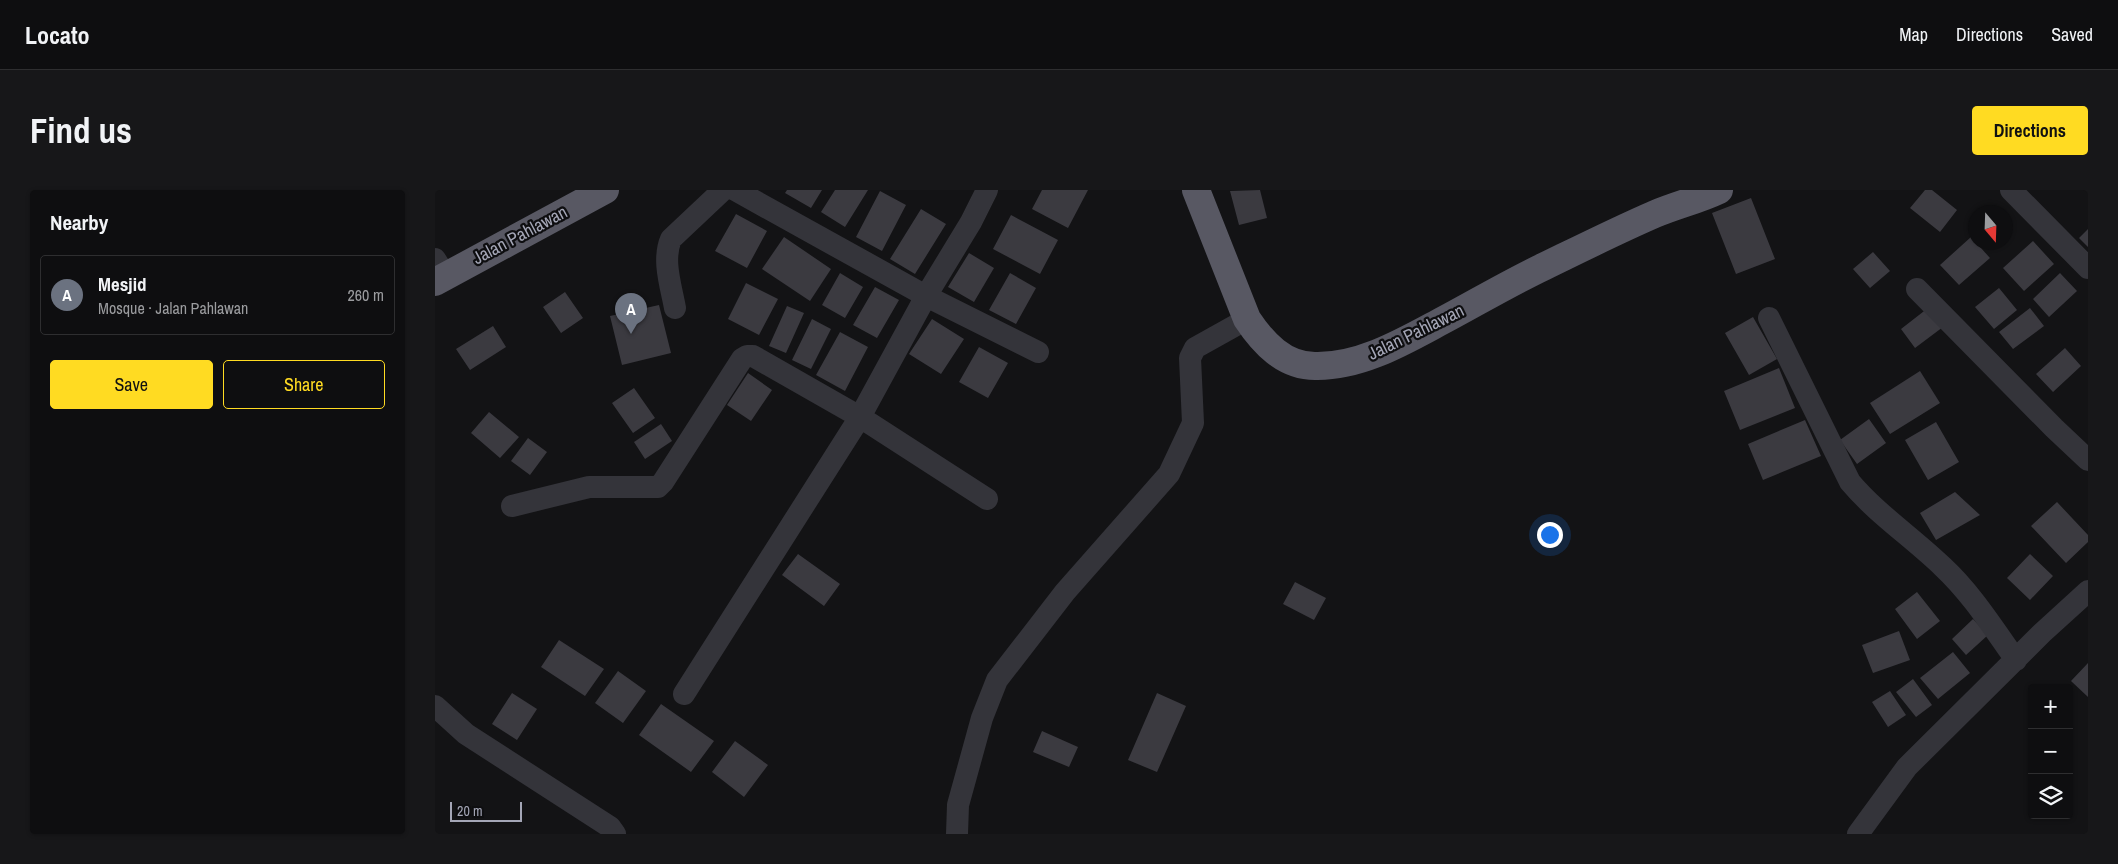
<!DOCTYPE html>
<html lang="en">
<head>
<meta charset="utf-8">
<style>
	:root { --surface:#0e0e10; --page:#171719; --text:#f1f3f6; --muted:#9b9c9f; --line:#2e2e30; --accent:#ffdb22 }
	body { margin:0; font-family:"Archivo Narrow",sans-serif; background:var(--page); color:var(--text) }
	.controls { position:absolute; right:15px; bottom:15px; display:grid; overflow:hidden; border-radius:5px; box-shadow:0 1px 4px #0004 }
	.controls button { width:45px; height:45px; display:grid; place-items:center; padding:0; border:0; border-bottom:1px solid var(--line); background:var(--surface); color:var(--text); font:25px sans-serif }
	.compass { position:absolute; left:1533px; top:15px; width:45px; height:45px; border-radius:50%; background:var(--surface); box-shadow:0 1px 4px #0004; rotate:161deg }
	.scale { position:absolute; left:15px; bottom:12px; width:72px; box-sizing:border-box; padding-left:5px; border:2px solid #a4a6b6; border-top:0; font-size:14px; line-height:18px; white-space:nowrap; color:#a4a6b6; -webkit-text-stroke:4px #0e0e10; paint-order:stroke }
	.you { position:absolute; left:1114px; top:344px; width:18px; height:18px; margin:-12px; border:4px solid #fff; border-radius:50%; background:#1a73e8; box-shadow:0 0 0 8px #1a73e833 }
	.badge { display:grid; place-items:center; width:32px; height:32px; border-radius:50%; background:var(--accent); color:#fff; font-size:16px; font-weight:700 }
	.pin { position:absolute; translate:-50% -41px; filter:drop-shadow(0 1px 2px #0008) }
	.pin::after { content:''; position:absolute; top:26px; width:18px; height:15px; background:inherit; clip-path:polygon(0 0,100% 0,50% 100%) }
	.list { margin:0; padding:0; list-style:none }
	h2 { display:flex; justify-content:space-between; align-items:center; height:65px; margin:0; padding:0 20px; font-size:21px }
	h2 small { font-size:16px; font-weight:400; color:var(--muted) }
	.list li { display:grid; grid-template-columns:32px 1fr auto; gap:15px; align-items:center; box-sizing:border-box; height:80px; margin:0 10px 10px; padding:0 10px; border:1px solid var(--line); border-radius:5px }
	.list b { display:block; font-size:19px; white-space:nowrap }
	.list p { margin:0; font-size:16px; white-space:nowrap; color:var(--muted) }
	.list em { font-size:16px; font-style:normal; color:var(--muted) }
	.actions { display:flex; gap:10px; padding:15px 20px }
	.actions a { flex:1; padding:11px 0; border:1px solid var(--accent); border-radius:5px; text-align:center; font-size:18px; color:var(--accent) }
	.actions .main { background:var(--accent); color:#111 }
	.icon { flex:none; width:28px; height:28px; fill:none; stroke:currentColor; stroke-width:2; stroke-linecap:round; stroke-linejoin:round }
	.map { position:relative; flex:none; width:1653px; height:644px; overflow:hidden; border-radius:5px }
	header { display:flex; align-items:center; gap:30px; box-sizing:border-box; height:70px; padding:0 25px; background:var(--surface); border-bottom:1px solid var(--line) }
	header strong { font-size:24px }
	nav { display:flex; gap:28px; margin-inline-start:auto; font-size:18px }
	.intro { display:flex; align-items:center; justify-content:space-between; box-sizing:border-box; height:120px; padding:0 30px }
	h1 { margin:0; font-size:35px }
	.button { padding:12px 22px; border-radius:5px; background:var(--accent); color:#111; font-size:18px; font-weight:700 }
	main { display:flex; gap:30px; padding:0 30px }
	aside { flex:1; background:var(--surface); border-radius:5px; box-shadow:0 1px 4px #0004 }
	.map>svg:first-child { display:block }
	.building { fill:#3b3a40 }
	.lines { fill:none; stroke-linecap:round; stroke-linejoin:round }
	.minor { stroke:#34343a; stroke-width:22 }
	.trunk { stroke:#585863; stroke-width:28 }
	.labels { text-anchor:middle; stroke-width:4.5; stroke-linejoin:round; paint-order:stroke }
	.street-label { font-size:18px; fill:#a4a6b6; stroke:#0e0e10 }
</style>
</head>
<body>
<header>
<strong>Locato</strong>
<nav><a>Map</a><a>Directions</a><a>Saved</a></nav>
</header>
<div class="intro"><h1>Find us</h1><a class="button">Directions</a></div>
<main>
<aside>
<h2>Nearby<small></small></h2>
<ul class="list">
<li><span class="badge" style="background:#6b7280">A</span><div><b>Mesjid</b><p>Mosque · Jalan Pahlawan</p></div><em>260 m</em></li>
</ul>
<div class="actions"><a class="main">Save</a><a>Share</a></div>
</aside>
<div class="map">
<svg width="1653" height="644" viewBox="0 0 1653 644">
	<rect width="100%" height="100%" fill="#131315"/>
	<path class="building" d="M352,0H387L376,18L350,3Z
		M400,0H433L410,37L386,22Z
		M607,0H653L633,38L597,19Z
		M825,0L832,28L804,35L795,1Z
		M1490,0H1497L1522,20L1505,42L1475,18Z
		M445,1L471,15L447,61L421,47Z
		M1316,8L1340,69L1301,84L1277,23Z
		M486,19L511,34L480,84L455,69Z
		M301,24L332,41L312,78L280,61Z
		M576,25L623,50L605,84L558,59Z
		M1653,39V57L1644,48Z
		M349,47L396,79L375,111L327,79Z
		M1536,47L1555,68L1524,95L1505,75Z
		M1598,51L1619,74L1589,101L1568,78Z
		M1438,62L1455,81L1435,98L1418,79Z
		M534,63L559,78L539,112L513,97Z
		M405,83L428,97L410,128L387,115Z
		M575,83L601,98L581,134L554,120Z
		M1625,83L1642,101L1614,127L1598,109Z
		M311,93L343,109L324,145L293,129Z
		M440,97L464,110L442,148L418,135Z
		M1564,98L1582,120L1559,139L1540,117Z
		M130,102L148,128L126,143L108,117Z
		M224,115L236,163L187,175L175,126Z
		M352,116L369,123L351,163L334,156Z
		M1493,118L1508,137L1480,158L1466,139Z
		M1595,118L1609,136L1578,159L1564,142Z
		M1318,127L1342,169L1314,185L1290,143Z
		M377,129L396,139L376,179L357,170Z
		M497,129L529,149L506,184L474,164Z
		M58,136L71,157L35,180L21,159Z
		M405,142L433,157L410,201L381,185Z
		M544,157L573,173L553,208L524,192Z
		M1630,158L1646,176L1618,202L1601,184Z
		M1344,178L1360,218L1305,240L1289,201Z
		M1485,181L1505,213L1455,244L1435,213Z
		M313,183L337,200L316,231L292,215Z
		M199,198L220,228L198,243L177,213Z
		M54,222L84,247L65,268L36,243Z
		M1434,229L1451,253L1422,274L1405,250Z
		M1370,230L1386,266L1328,290L1313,254Z
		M1501,232L1524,272L1493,290L1470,250Z
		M226,234L237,251L210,269L199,252Z
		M93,248L112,262L95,285L76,271Z
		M1520,302L1545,325L1501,350L1485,323Z
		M1622,312L1653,345V352L1631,373L1596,336Z
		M363,364L405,394L389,416L347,385Z
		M1595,364L1618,386L1595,410L1572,388Z
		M860,392L891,408L879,430L848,414Z
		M1482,402L1505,431L1482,449L1460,419Z
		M1538,429L1553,445L1531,465L1517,449Z
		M1464,441L1475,470L1438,483L1427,455Z
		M124,450L169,479L150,506L106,477Z
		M1518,462L1535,483L1503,509L1485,488Z
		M1653,473V507L1636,491Z
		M183,481L211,501L188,533L160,513Z
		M1478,489L1497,515L1481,527L1461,502Z
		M1455,501L1471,525L1453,537L1437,512Z
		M77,503L102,519L82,550L57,534Z
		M722,503L751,516L722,582L693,570Z
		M226,514L279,551L256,582L204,545Z
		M607,541L643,557L634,577L598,562Z
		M300,551L333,575L309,607L277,582Z"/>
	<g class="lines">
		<path class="minor" d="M300,0L491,106L603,162
			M1576,0L1653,78
			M0,69L10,85
			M1482,99L1619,238L1653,270
			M240,118C236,96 227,70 236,49L288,0
			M1334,128L1415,292C1442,324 1478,348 1508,377C1537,404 1558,438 1581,470
			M77,316L154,297H223L228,292L307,169L312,166H318L425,227L552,309
			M249,504L425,227L491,106L536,32L552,0
			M0,516L31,544L175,637L180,644
			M522,644L523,615L547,528L562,490L630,402L734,284L758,233L755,168L760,158L812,129
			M1423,644L1472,577L1607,443L1653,401"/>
		<path class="trunk" d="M761,0L812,129C828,153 849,176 880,176C924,177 966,153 1003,133C1039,114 1074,93 1110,76C1147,58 1183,40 1220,24C1241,15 1263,10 1284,0
			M0,92L170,0"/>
	</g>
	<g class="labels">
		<g class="street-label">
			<text transform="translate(85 45) rotate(-28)" y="6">Jalan Pahlawan</text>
			<text transform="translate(981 142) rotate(-26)" y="6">Jalan Pahlawan</text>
		</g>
	</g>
</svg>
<div class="controls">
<button>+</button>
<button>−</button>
<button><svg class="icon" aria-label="layers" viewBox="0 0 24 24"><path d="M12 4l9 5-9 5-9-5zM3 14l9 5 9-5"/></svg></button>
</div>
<svg class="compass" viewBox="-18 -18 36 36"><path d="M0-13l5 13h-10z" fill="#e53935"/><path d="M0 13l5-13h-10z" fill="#9b9c9f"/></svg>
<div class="scale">20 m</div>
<div class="you"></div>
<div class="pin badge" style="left:196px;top:144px;background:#6b7280">A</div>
</div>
</main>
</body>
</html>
